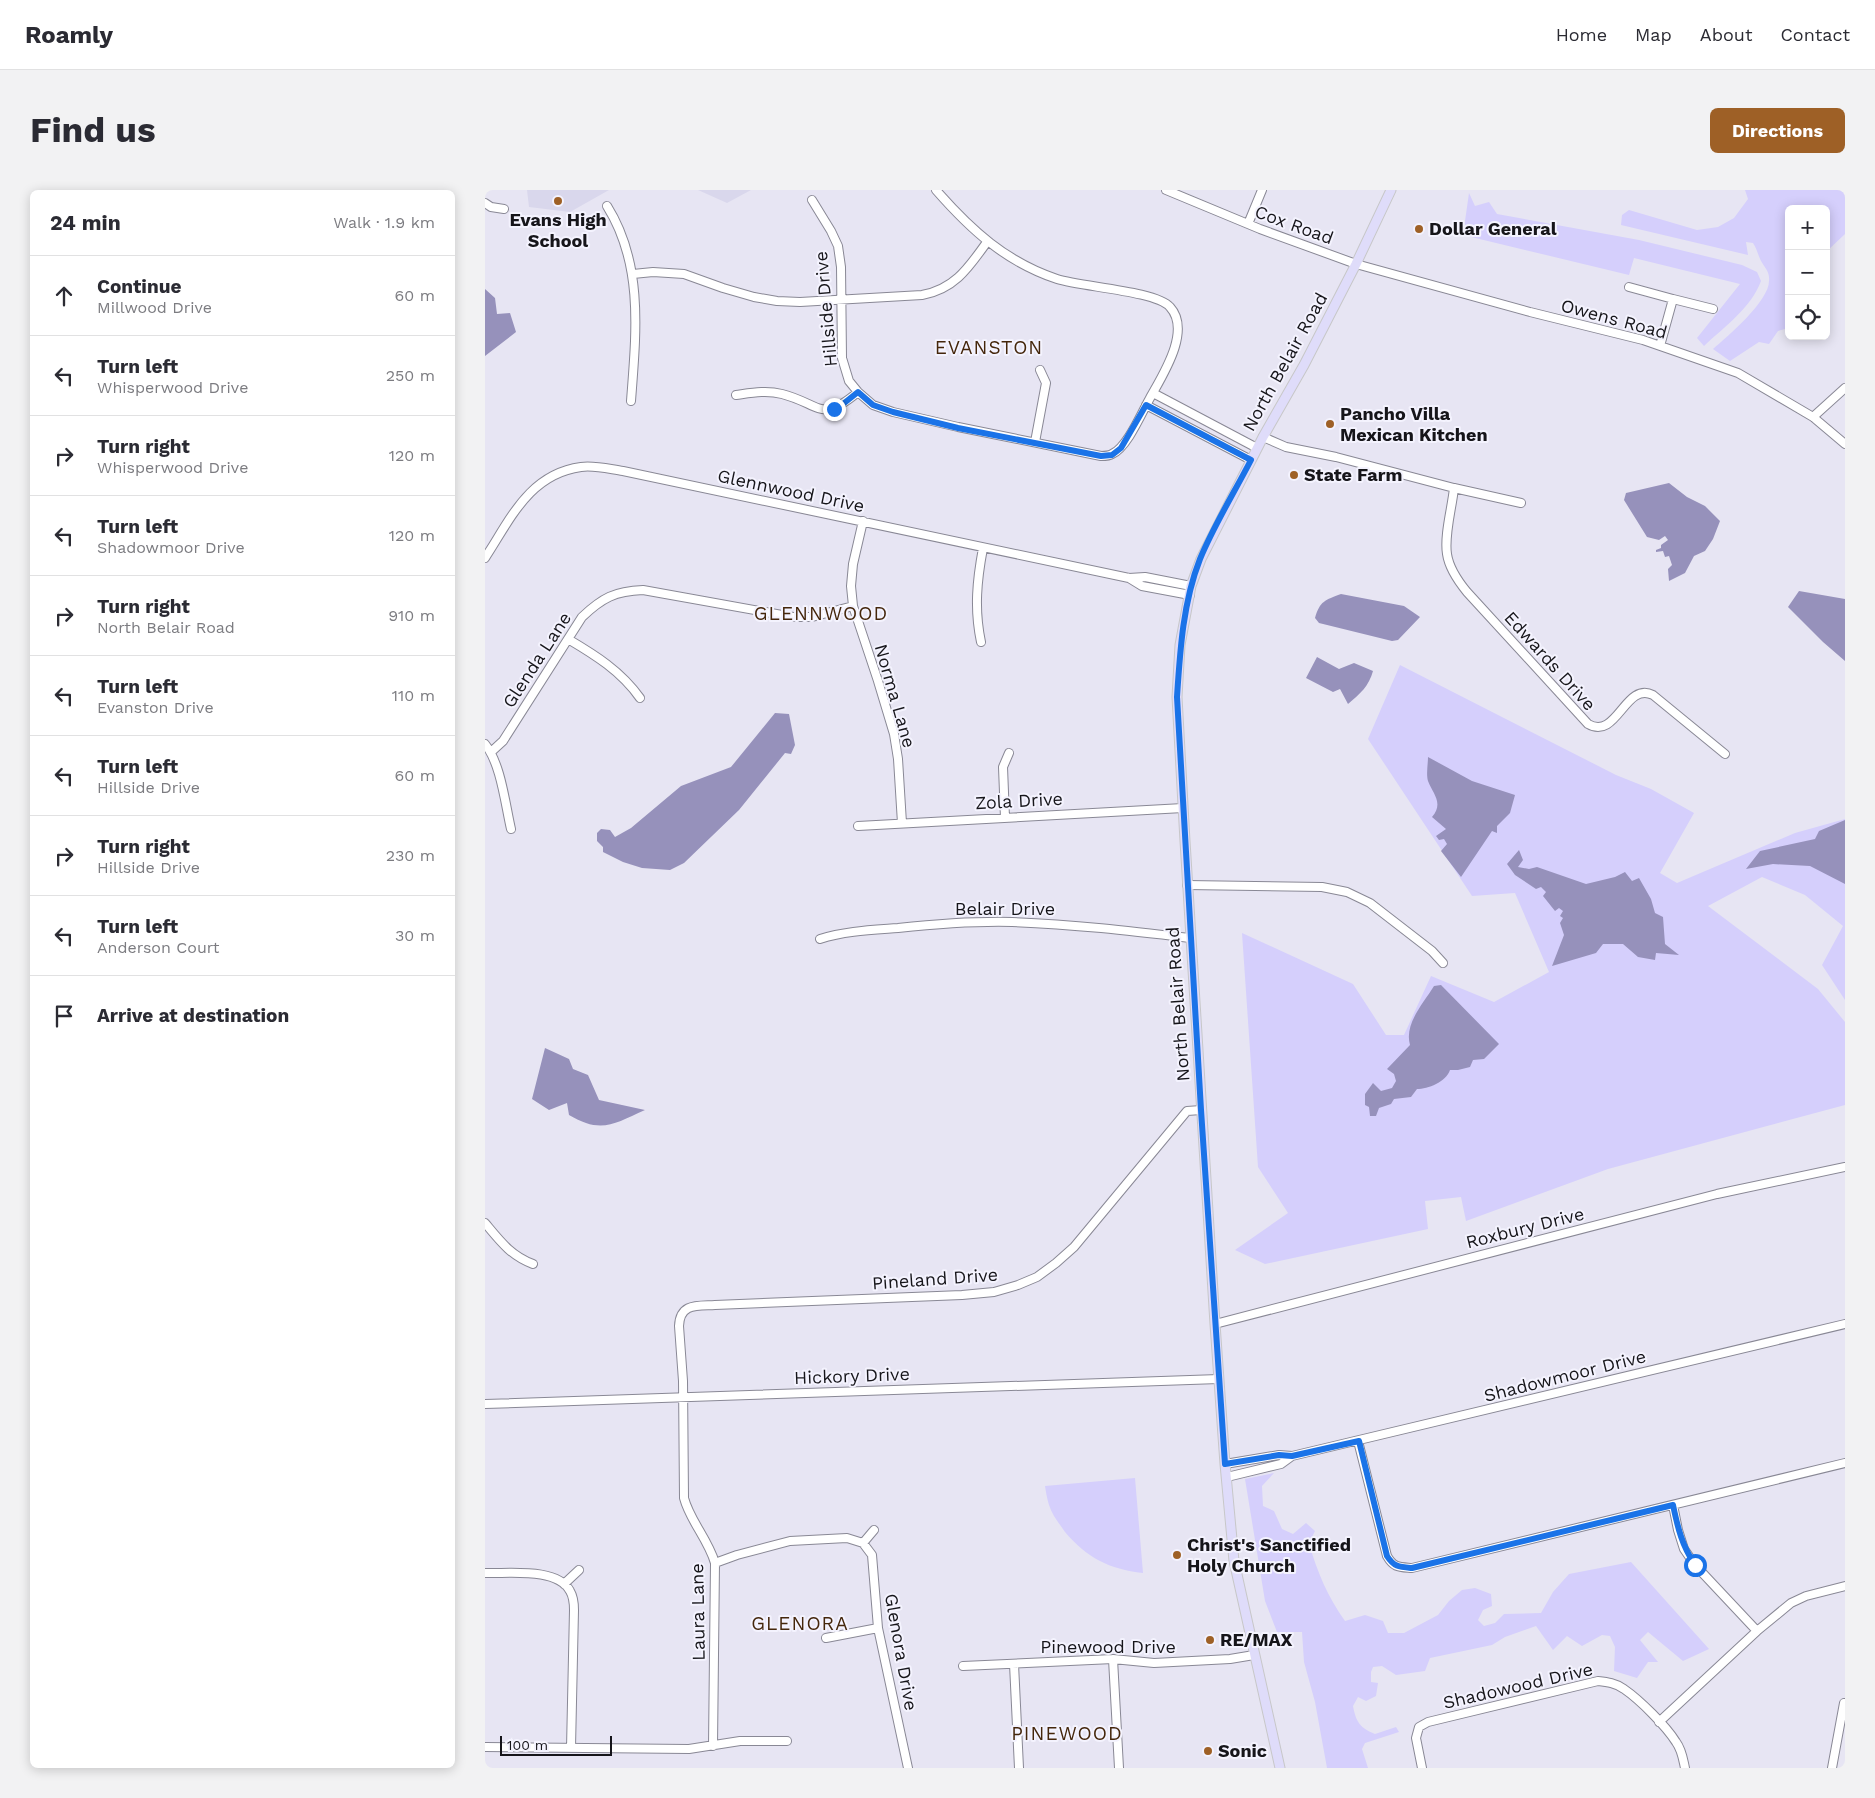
<!DOCTYPE html>
<html lang="en">
<head>
<meta charset="utf-8">
<style>
	:root { --surface:#fff; --page:#f2f2f3; --text:#2b2b33; --muted:#7c7c81; --line:#e1e1e2; --accent:#9e6026 }
	body { margin:0; font-family:"Work Sans",sans-serif; background:var(--page); color:var(--text) }
	.controls { position:absolute; right:15px; top:15px; display:grid; overflow:hidden; border-radius:8px; box-shadow:0 2px 12px #0003 }
	.controls button { width:45px; height:45px; display:grid; place-items:center; padding:0; border:0; border-bottom:1px solid var(--line); background:var(--surface); color:var(--text); font:25px sans-serif }
	.scale { position:absolute; left:15px; bottom:12px; width:112px; box-sizing:border-box; padding-left:5px; border:2px solid #16151a; border-top:0; font-size:14px; line-height:18px; white-space:nowrap; color:#16151a; -webkit-text-stroke:4px #f4f3fe; paint-order:stroke }
	.stop { position:absolute; width:15px; height:15px; margin:-11px; border:4px solid #1a73e8; border-radius:50%; background:#fff }
	.stop.end { background:#1a73e8; border-color:#fff; box-shadow:0 1px 5px #0008 }
	.list { margin:0; padding:0; list-style:none }
	h2 { display:flex; justify-content:space-between; align-items:center; height:65px; margin:0; padding:0 20px; font-size:21px }
	h2 small { font-size:16px; font-weight:400; color:var(--muted) }
	.list li { display:grid; grid-template-columns:32px 1fr auto; gap:15px; align-items:center; box-sizing:border-box; height:80px; padding:0 20px; border-top:1px solid var(--line) }
	.list b { display:block; font-size:19px; white-space:nowrap }
	.list p { margin:0; font-size:16px; white-space:nowrap; color:var(--muted) }
	.list em { font-size:16px; font-style:normal; color:var(--muted) }
	.icon { flex:none; width:28px; height:28px; fill:none; stroke:currentColor; stroke-width:2; stroke-linecap:round; stroke-linejoin:round }
	.map { position:relative; flex:none; width:1360px; height:1578px; overflow:hidden; border-radius:8px }
	header { display:flex; align-items:center; gap:30px; box-sizing:border-box; height:70px; padding:0 25px; background:var(--surface); border-bottom:1px solid var(--line) }
	header strong { font-size:24px }
	nav { display:flex; gap:28px; margin-inline-start:auto; font-size:18px }
	.intro { display:flex; align-items:center; justify-content:space-between; box-sizing:border-box; height:120px; padding:0 30px }
	h1 { margin:0; font-size:35px }
	.button { padding:12px 22px; border-radius:8px; background:var(--accent); color:#fff; font-size:18px; font-weight:700 }
	main { display:flex; gap:30px; padding:0 30px }
	aside { flex:1; background:var(--surface); border-radius:8px; box-shadow:0 2px 12px #0003 }
	.map>svg:first-child { display:block }
	.built { fill:#d9d7ec }
	.green { fill:#d5cffc }
	.water { fill:#9691bb }
	.lines { fill:none; stroke-linecap:round; stroke-linejoin:round }
	.minor-casing { stroke:#898895; stroke-width:10 }
	.major-casing { stroke:#c7c7c8; stroke-width:11 }
	.minor { stroke:#fff; stroke-width:8 }
	.major { stroke:#dfdcfa; stroke-width:9 }
	.route { stroke:#1a73e8; stroke-width:6 }
	.poi-dot { fill:#9e6026; stroke:#f4f3fe; stroke-width:2 }
	.labels { text-anchor:middle; stroke-width:4; stroke-linejoin:round; paint-order:stroke }
	.poi-label { font-size:18px; font-weight:bold; fill:#16151a; stroke:#f4f3fe; text-anchor:start }
	.street-label { font-size:18px; fill:#16151a; stroke:#f4f3fe }
	.neighbourhood-label { font-size:19px; letter-spacing:1px; fill:#44260b; stroke:#f4f3fe }
</style>
</head>
<body>
<header>
<strong>Roamly</strong>
<nav><a>Home</a><a>Map</a><a>About</a><a>Contact</a></nav>
</header>
<div class="intro"><h1>Find us</h1><a class="button">Directions</a></div>
<main>
<aside>
<h2>24 min<small>Walk · 1.9 km</small></h2>
<ul class="list">
<li><svg class="icon" aria-label="ahead" viewBox="0 0 24 24"><path d="M12 20V5M6 11l6-6 6 6"/></svg><div><b>Continue</b><p>Millwood Drive</p></div><em>60 m</em></li>
<li><svg class="icon" aria-label="left" viewBox="0 0 24 24"><path d="M17 20v-9H6M10 6l-5 5 5 5"/></svg><div><b>Turn left</b><p>Whisperwood Drive</p></div><em>250 m</em></li>
<li><svg class="icon" aria-label="right" viewBox="0 0 24 24"><path d="M7 20v-9h11M14 6l5 5-5 5"/></svg><div><b>Turn right</b><p>Whisperwood Drive</p></div><em>120 m</em></li>
<li><svg class="icon" aria-label="left" viewBox="0 0 24 24"><path d="M17 20v-9H6M10 6l-5 5 5 5"/></svg><div><b>Turn left</b><p>Shadowmoor Drive</p></div><em>120 m</em></li>
<li><svg class="icon" aria-label="right" viewBox="0 0 24 24"><path d="M7 20v-9h11M14 6l5 5-5 5"/></svg><div><b>Turn right</b><p>North Belair Road</p></div><em>910 m</em></li>
<li><svg class="icon" aria-label="left" viewBox="0 0 24 24"><path d="M17 20v-9H6M10 6l-5 5 5 5"/></svg><div><b>Turn left</b><p>Evanston Drive</p></div><em>110 m</em></li>
<li><svg class="icon" aria-label="left" viewBox="0 0 24 24"><path d="M17 20v-9H6M10 6l-5 5 5 5"/></svg><div><b>Turn left</b><p>Hillside Drive</p></div><em>60 m</em></li>
<li><svg class="icon" aria-label="right" viewBox="0 0 24 24"><path d="M7 20v-9h11M14 6l5 5-5 5"/></svg><div><b>Turn right</b><p>Hillside Drive</p></div><em>230 m</em></li>
<li><svg class="icon" aria-label="left" viewBox="0 0 24 24"><path d="M17 20v-9H6M10 6l-5 5 5 5"/></svg><div><b>Turn left</b><p>Anderson Court</p></div><em>30 m</em></li>
<li><svg class="icon" aria-label="arrive" viewBox="0 0 24 24"><path d="M6 21V4h12l-3 4 3 4H6"/></svg><div><b>Arrive at destination</b></div></li>
</ul>
</aside>
<div class="map">
<svg width="1360" height="1578" viewBox="0 0 1360 1578">
	<rect width="100%" height="100%" fill="#e7e5f3"/>
	<path class="built" d="M42,0H124L85,22L44,17Z
		M213,0H266L242,13Z"/>
	<path class="green" d="M1260,0H1360V44L1341,62V19H1304V139L1303,138L1293,141L1284,154L1274,152L1245,171L1228,159C1243,146 1284,111 1284,91C1285,82 1280,78 1276,71C1273,65 1272,59 1268,53L1261,52L1263,65L1136,35L1137,25L1144,20L1212,40L1233,37L1249,28L1263,9Z
		M984,3L990,16L1004,12L1012,24L1154,50L1257,75L1272,82L1276,91C1266,118 1239,137 1219,156L1212,148L1255,94L1149,68L1144,85L978,45Z
		M915,475L1131,585L1166,599L1209,623L1175,683L1192,693L1310,643L1360,629V810L1337,775L1358,736L1320,705L1277,687L1223,716L1333,799L1360,832V915L1123,979L981,1031L976,1007L940,1011L943,1039L780,1074L750,1060L803,1023L773,977L757,743L868,794L901,845H919L946,786L1009,812L1064,782L1030,703L987,706L883,549Z
		M789,1283L777,1296L778,1316L789,1321L797,1339L808,1344L821,1333L830,1341L824,1353C832,1382 843,1407 860,1431L880,1425L898,1431L903,1443H919L953,1425L964,1411L977,1400L990,1398L1006,1404L1007,1416L998,1420L993,1430L999,1436L1010,1433L1019,1424L1056,1423L1068,1402L1084,1384L1146,1372L1224,1459L1198,1471L1163,1442L1155,1450L1173,1472H1163L1152,1488L1129,1481L1130,1457L1125,1446L1117,1445L1097,1456L1082,1446L1068,1460L1051,1436L1020,1447L1007,1455L945,1468L940,1481L911,1485L897,1476L888,1477L886,1482V1492L893,1493L891,1506L881,1511L873,1507L868,1516C871,1532 875,1538 890,1544L911,1537L914,1542L880,1553L877,1559L883,1578H842L830,1512L819,1472L817,1442H792L780,1411L760,1289Z
		M650,1288L658,1383C624,1379 602,1368 580,1342C574,1333 567,1325 564,1315C562,1309 561,1302 560,1296Z"/>
	<path class="water" d="M0,99L10,108L12,124L25,123L31,142L0,166Z
		M1184,293L1202,307L1220,316L1235,331L1228,349L1220,361L1209,366L1200,383L1184,391L1183,379L1187,375L1184,366L1180,367L1178,361L1171,362V360L1176,358V355L1183,350L1180,346L1174,350L1162,347L1139,310L1141,303Z
		M1314,401L1360,409V471L1338,452L1303,417Z
		M856,404L919,416L935,427L913,450L907,451L834,433L830,428C835,411 840,410 856,404Z
		M832,467L854,479L869,473L888,481C884,496 875,504 863,514L855,499L848,502L821,488Z
		M290,523L304,524L310,555L306,564L300,563L254,620L199,673L185,680L157,678L138,672L118,662V657L112,651V643L116,639L125,640L130,647L146,638L196,596L246,577Z
		M943,567L987,591L1030,605L1025,623L1012,636V643L1007,641L976,687L956,661L962,654L959,649L954,650L951,646L961,639L947,627C959,613 948,604 943,591C941,584 943,574 943,567Z
		M1360,630V694L1325,676L1288,674L1261,679L1275,661L1330,649L1334,641Z
		M1034,660L1038,670L1033,677L1044,679L1052,677L1101,694L1130,687L1140,682L1147,691L1154,688L1166,709L1170,723L1178,727L1180,754L1194,765L1171,763L1170,770L1153,767L1138,754H1118L1111,763L1067,776L1079,745L1075,733L1078,728L1075,726L1078,721L1074,718L1070,721L1058,706L1061,702L1056,697L1051,699L1030,685L1022,674Z
		M956,795L1014,854L999,869L988,870L985,877L973,880H965C961,892 943,899 932,899L926,907L909,909L906,914L894,918L891,926H885L884,917L880,915V904L888,893L896,901L907,898L911,891L909,884L902,879L925,855C919,834 938,814 949,796Z
		M60,858L84,869L88,879L103,885L114,910L160,920C129,934 116,944 84,925L82,913L64,920L47,909Z"/>
	<g class="lines">
		<g class="minor-casing">
			<path id="minor" d="M681,0L775,39L871,74L1045,122L1158,150L1253,183L1328,227L1360,254
				M327,10L346,41L353,56L356,77L357,168L364,191L373,202L388,215L408,222L473,237L616,266C620,266 624,266 627,264C642,258 657,222 665,208C677,186 707,141 685,117C671,101 597,97 572,89C521,72 486,40 451,0
				M0,13L6,17L19,19
				M122,16C159,75 151,144 146,211
				M763,34L777,0
				M148,84L168,82L199,84L238,98L269,107L292,111L315,112L437,105C470,99 484,77 502,52
				M1144,97L1188,109
				M1175,156L1188,109L1228,119
				M668,203L772,258
				M251,205C266,203 281,200 297,204C336,214 335,234 373,202
				M661,215L766,270
				M1328,227L1360,198
				M778,247L801,257L851,267L969,298L1036,313
				M550,252L561,193L555,180
				M969,298C967,318 959,345 962,364C964,378 973,391 982,402L1103,534C1132,551 1140,491 1168,505L1240,564
				M378,331L368,374L366,396L368,416L393,491L409,544L413,569L417,633
				M0,368C25,330 44,284 96,277C109,275 124,279 138,281L644,388L660,387L706,396
				M644,388L657,396L705,405
				M83,449C110,465 136,481 155,508
				M496,452C489,419 492,390 498,358
				M0,554C16,574 20,613 26,639
				M6,562L18,551L97,427C117,408 130,401 158,400L308,427H327L368,416
				M520,628L518,577L524,563
				M373,636L698,618
				M702,695L837,697L862,702L885,713L947,761L958,773
				M335,749C360,741 387,740 413,738C451,734 489,731 527,732C587,734 646,741 705,748
				M0,1033C15,1051 26,1066 48,1074
				M730,1134L1232,1004L1360,977
				M0,1214L734,1189
				M873,1251L902,1366C909,1378 914,1377 927,1378L1360,1273
				M740,1274L794,1265L807,1266L1360,1134
				M742,1287L796,1274L807,1266
				M1188,1315L1193,1340L1199,1359L1210,1375L1272,1441
				M378,1353L389,1340
				M230,1373L252,1365L305,1351L362,1348L378,1353L387,1365L393,1438L423,1578
				M0,1383C23,1384 72,1377 85,1401C88,1406 89,1413 89,1420L86,1558
				M79,1394L94,1380
				M341,1448L393,1438
				M628,1469L634,1578
				M529,1474L534,1578
				M478,1476L628,1469L669,1473L745,1469L769,1465
				M1174,1532L1272,1441L1306,1413L1321,1406L1360,1396
				M228,1556L230,1373C223,1349 205,1331 199,1308L198,1191L194,1136C195,1113 212,1116 230,1115L477,1105L509,1102L533,1095L552,1087L571,1073L589,1057L702,921L716,920
				M0,1557L204,1559L255,1551H302
				M937,1578L931,1548L934,1537L943,1532L1113,1491C1122,1492 1131,1493 1139,1499C1155,1510 1181,1536 1191,1552C1197,1560 1198,1569 1200,1578
				M1347,1578L1359,1513"/>
		</g>
		<g class="major-casing">
			<path id="major" d="M795,1578L749,1371L740,1274L730,1134L700,651L692,507L695,455L706,396L716,369L778,247L819,175L871,74L906,0"/>
		</g>
		<use href="#minor" class="minor"/>
		<use href="#major" class="major"/>
	</g>
	<g class="lines">
		<path class="route" d="M349,219L358,214L373,202L388,215L408,222L473,238L616,266L627,265L636,258L661,215L766,270C749,303 729,335 715,369C698,412 695,461 692,507L716,920L740,1274L794,1265L807,1266L874,1251L902,1366C909,1377 914,1377 927,1378L1188,1315C1193,1339 1197,1355 1210,1375"/>
	</g>
	<g class="poi-dot">
		<circle cx="73" cy="11" r="5"/>
		<circle cx="934" cy="39" r="5"/>
		<circle cx="845" cy="234" r="5"/>
		<circle cx="809" cy="285" r="5"/>
		<circle cx="692" cy="1365" r="5"/>
		<circle cx="725" cy="1450" r="5"/>
		<circle cx="723" cy="1561" r="5"/>
	</g>
	<g class="labels">
		<g class="poi-label">
			<text x="73" y="36" text-anchor="middle">Evans High<tspan x="73" dy="21">School</tspan></text>
			<text x="944" y="45">Dollar General</text>
			<text x="855" y="230">Pancho Villa<tspan x="855" dy="21">Mexican Kitchen</tspan></text>
			<text x="819" y="291">State Farm</text>
			<text x="702" y="1361">Christ's Sanctified<tspan x="702" dy="21">Holy Church</tspan></text>
			<text x="735" y="1456">RE/MAX</text>
			<text x="733" y="1567">Sonic</text>
		</g>
		<g class="street-label">
			<text transform="translate(809 35) rotate(20)" y="6">Cox Road</text>
			<text transform="translate(341 119) rotate(-95)" y="6">Hillside Drive</text>
			<text transform="translate(1129 129) rotate(15)" y="6">Owens Road</text>
			<text transform="translate(800 172) rotate(-61)" y="6">North Belair Road</text>
			<text transform="translate(306 301) rotate(12)" y="6">Glennwood Drive</text>
			<text transform="translate(52 470) rotate(-57)" y="6">Glenda Lane</text>
			<text transform="translate(1065 471) rotate(48)" y="6">Edwards Drive</text>
			<text transform="translate(410 506) rotate(74)" y="6">Norma Lane</text>
			<text transform="translate(534 611) rotate(-3)" y="6">Zola Drive</text>
			<text x="520" y="725">Belair Drive</text>
			<text transform="translate(693 814) rotate(-94)" y="6">North Belair Road</text>
			<text transform="translate(1040 1038) rotate(-14)" y="6">Roxbury Drive</text>
			<text transform="translate(450 1089) rotate(-4)" y="6">Pineland Drive</text>
			<text transform="translate(367 1186) rotate(-2)" y="6">Hickory Drive</text>
			<text transform="translate(1080 1186) rotate(-14)" y="6">Shadowmoor Drive</text>
			<text transform="translate(213 1422) rotate(-91)" y="6">Laura Lane</text>
			<text x="623" y="1463">Pinewood Drive</text>
			<text transform="translate(416 1462) rotate(80)" y="6">Glenora Drive</text>
			<text transform="translate(1033 1496) rotate(-13)" y="6">Shadowood Drive</text>
		</g>
		<g class="neighbourhood-label">
			<text x="504" y="164">EVANSTON</text>
			<text x="336" y="430">GLENNWOOD</text>
			<text x="315" y="1440">GLENORA</text>
			<text x="582" y="1550">PINEWOOD</text>
		</g>
	</g>
</svg>
<div class="controls">
<button>+</button>
<button>−</button>
<button><svg class="icon" aria-label="locate" viewBox="0 0 24 24"><circle cx="12" cy="12" r="6"/><path d="M12 2v4M12 18v4M2 12h4M18 12h4"/></svg></button>
</div>
<div class="scale">100 m</div>
<div class="stop" style="left:1210px;top:1375px"></div>
<div class="stop end" style="left:349px;top:219px"></div>
</div>
</main>
</body>
</html>
